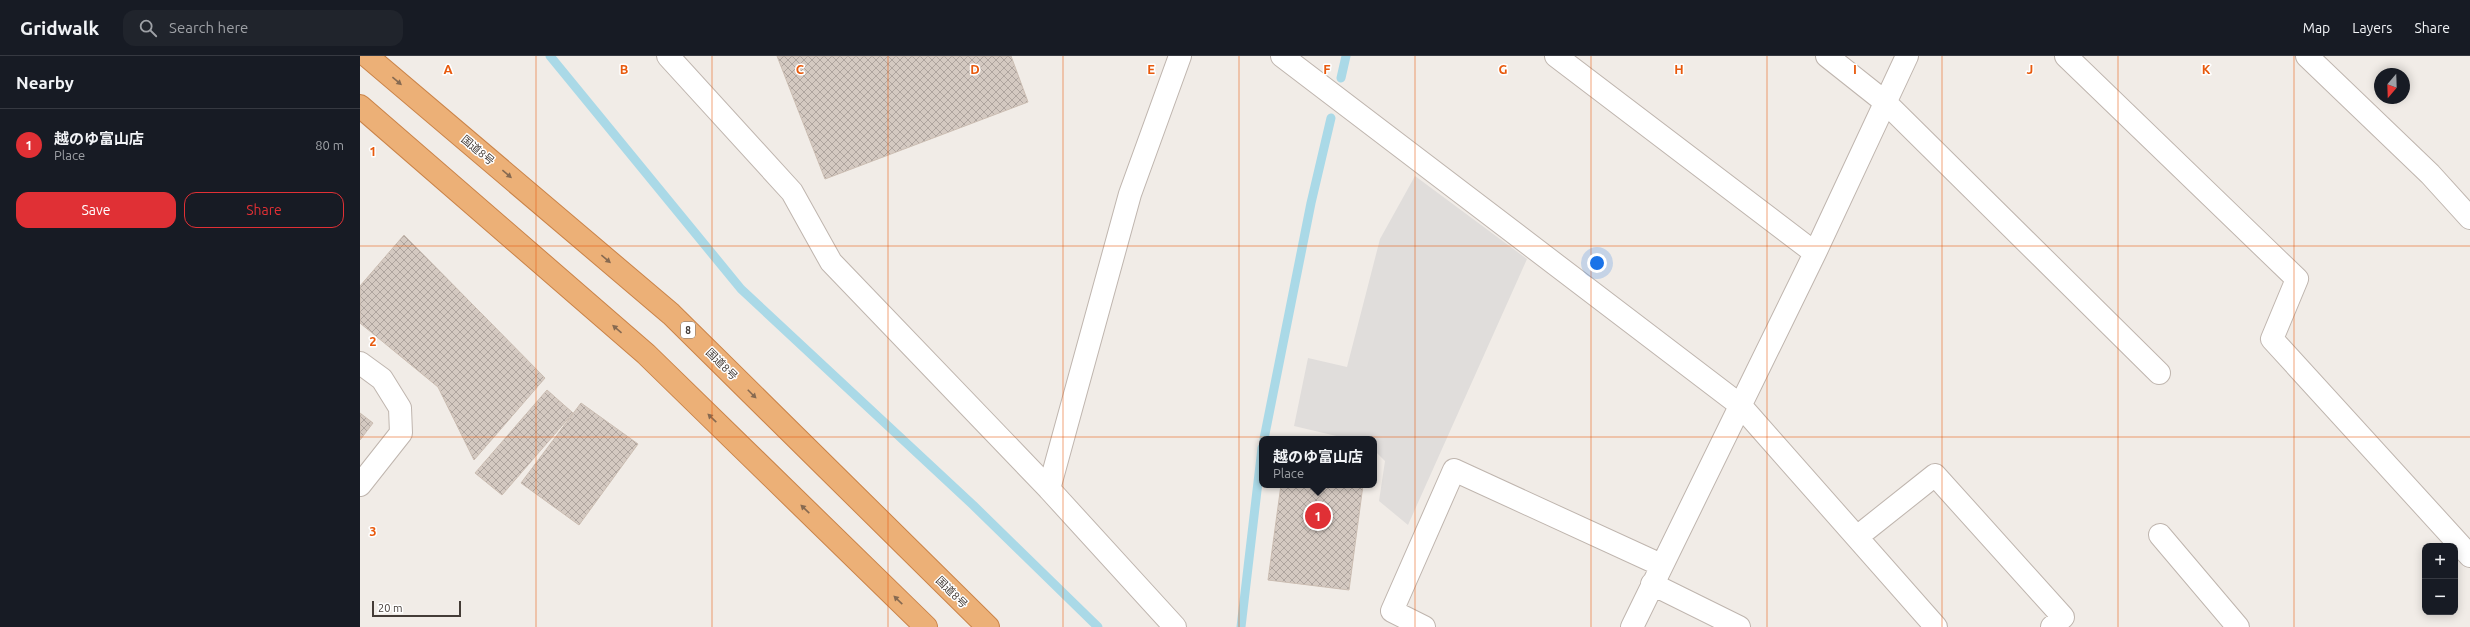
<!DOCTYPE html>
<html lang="en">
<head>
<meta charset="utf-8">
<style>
	:root { --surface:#171b24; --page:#20242c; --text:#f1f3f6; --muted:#9ea1a6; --line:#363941; --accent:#e03035 }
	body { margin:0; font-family:Ubuntu,"Noto Sans JP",sans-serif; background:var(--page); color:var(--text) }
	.controls { position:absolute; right:12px; bottom:12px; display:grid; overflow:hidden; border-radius:8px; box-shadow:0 2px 10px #0003 }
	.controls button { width:36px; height:36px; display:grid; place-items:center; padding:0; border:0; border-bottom:1px solid var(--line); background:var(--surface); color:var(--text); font:20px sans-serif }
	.compass { position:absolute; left:2014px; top:12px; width:36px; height:36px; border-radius:50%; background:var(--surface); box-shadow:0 2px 10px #0003; rotate:199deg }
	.scale { position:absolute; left:12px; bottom:10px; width:89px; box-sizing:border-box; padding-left:4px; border:2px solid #443c37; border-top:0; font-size:11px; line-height:14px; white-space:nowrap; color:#443c37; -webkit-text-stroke:3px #fff; paint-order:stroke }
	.you { position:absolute; left:1237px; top:207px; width:14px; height:14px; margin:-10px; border:3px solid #fff; border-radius:50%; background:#1a73e8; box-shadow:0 0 0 6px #1a73e833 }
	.badge { display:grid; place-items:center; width:26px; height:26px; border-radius:50%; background:var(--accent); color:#fff; font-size:13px; font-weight:700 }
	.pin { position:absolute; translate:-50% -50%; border:2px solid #fff; box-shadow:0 1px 4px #0006 }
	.popup { position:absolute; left:899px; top:380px; width:118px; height:52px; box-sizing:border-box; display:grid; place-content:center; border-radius:8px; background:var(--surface); filter:drop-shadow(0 1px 3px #0005); font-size:13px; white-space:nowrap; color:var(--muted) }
	.popup b { font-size:15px; color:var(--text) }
	.popup::after { content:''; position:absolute; left:50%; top:100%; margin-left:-8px; border:8px solid transparent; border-top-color:var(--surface) }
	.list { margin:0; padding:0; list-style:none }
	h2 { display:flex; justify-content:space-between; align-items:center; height:52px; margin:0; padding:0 16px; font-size:17px }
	h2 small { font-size:13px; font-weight:400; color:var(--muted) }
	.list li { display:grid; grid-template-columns:26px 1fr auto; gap:12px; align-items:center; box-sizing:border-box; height:72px; padding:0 16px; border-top:1px solid var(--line) }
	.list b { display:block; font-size:15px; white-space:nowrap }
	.list p { margin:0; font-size:13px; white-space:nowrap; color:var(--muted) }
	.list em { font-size:13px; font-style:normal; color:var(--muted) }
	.actions { display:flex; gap:8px; padding:12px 16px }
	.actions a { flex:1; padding:9px 0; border:1px solid var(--accent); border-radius:12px; text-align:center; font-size:14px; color:var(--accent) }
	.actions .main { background:var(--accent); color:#fff }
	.icon { flex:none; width:22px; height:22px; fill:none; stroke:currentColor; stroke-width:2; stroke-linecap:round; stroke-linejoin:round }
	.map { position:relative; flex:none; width:2110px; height:571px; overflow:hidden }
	header { display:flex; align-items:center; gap:24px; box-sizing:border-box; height:56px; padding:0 20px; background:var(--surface); border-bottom:1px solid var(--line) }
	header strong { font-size:19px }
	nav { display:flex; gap:22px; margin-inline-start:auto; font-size:14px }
	.search { width:280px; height:36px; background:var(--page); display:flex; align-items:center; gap:10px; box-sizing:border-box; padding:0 14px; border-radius:12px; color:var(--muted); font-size:15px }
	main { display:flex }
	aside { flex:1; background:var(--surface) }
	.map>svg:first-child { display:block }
	.parking { fill:#e0dddb }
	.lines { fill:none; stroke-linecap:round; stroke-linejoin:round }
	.stream { stroke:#aad9e7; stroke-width:9 }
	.building { fill:url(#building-cross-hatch); stroke:#cbbdb2 }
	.street-casing { stroke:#bfb5ae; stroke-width:24 }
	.highway-casing { stroke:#ca8348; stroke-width:24 }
	.street { stroke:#fff; stroke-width:22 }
	.highway { stroke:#ecb077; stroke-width:22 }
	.oneway { fill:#876a51 }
	.grid { fill:none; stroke:#e8590c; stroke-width:1; stroke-opacity:0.55 }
	.labels { text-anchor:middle; stroke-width:3; stroke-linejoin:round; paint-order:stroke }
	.shield { fill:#fff; stroke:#7c7673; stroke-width:1 }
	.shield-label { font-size:10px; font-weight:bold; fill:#443c37 }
	.street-label { font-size:11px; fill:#443c37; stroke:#fff }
	.grid-label { font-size:13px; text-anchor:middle; font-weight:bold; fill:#e8590c; stroke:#fff; stroke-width:3; stroke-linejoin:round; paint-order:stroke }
</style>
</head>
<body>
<header>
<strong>Gridwalk</strong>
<div class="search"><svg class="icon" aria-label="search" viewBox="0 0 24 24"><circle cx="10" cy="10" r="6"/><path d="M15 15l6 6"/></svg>Search here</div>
<nav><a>Map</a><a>Layers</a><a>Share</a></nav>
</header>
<main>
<aside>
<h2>Nearby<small></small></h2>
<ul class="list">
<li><span class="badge">1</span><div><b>越のゆ富山店</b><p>Place</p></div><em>80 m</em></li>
</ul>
<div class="actions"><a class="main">Save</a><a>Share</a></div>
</aside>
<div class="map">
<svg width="2110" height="571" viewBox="0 0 2110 571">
	<defs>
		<pattern id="building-cross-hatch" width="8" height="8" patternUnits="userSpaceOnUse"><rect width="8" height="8" fill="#d4c9c1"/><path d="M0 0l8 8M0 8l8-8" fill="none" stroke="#aea49e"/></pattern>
	</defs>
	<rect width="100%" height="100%" fill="#f1ece7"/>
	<path class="parking" d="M1055,120L1167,203L1048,469L1019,445L1025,405L1014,394V383H989L934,370L948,302L987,311L1020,183Z"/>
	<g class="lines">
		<path class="stream" d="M190,0L381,233L613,449L738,571
			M981,22L986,0
			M904,383L951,147L971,62
			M881,571L902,392"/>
	</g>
	<path class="building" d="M417,0H651L668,46L465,123Z
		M44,179L185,322L114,404L78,331L0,267V230Z
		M187,334L213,357L142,439L115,417Z
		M221,347L278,388L219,469L161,427Z
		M0,357L13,367L0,384Z
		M921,429H1003L989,534L908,524Z"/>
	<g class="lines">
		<g class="street-casing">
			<path id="street" d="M308,0L432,136L471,206L689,433L815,571
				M922,0L1380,349L1576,571
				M1196,0L1455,197
				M1467,0L1525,46L1799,317
				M1706,0L1937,223L1912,283L2110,500
				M1947,0L2070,118L2110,162
				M0,307L22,323L40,352L41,377L0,429
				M689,433L770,138L820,0
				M1800,479L1878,571
				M1497,481L1575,419L1703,561L1692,571
				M1292,528L1379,571
				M1064,571L1032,555L1094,414L1301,509
				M1272,571L1455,197L1547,0"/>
		</g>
		<g class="highway-casing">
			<path id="highway" d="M7,0L311,258L628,571
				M0,50L286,298L566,571"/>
		</g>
		<use href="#street" class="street"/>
		<use href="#highway" class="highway"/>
	</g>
	<defs><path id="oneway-solid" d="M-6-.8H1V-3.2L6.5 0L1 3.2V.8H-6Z"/></defs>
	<g class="oneway">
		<use href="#oneway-solid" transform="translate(37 25) rotate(40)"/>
		<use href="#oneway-solid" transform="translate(147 118) rotate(40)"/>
		<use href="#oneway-solid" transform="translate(246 203) rotate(40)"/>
		<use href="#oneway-solid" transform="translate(257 273) rotate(-139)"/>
		<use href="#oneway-solid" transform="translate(392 338) rotate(45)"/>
		<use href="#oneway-solid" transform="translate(352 362) rotate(-136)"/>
		<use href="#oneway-solid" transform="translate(445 453) rotate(-136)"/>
		<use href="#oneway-solid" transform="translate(538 544) rotate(-136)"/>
	</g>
	<path class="grid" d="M176,0V571M352,0V571M528,0V571M703,0V571M879,0V571M1055,0V571M1231,0V571M1407,0V571M1582,0V571M1758,0V571M1934,0V571M0,190H2110M0,381H2110"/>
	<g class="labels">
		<rect class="shield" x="321" y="266" width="14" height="16" rx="3"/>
		<g class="shield-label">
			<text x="328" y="278">8</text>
		</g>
		<g class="street-label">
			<text transform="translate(118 94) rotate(40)" y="4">国道8号</text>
			<text transform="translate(362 308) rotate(45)" y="4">国道8号</text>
			<text transform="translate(592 536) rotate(45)" y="4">国道8号</text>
		</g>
	</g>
	<g class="grid-label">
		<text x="88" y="18">A</text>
		<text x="264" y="18">B</text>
		<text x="440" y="18">C</text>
		<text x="615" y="18">D</text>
		<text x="791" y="18">E</text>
		<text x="967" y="18">F</text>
		<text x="1143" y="18">G</text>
		<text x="1319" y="18">H</text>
		<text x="1495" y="18">I</text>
		<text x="1670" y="18">J</text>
		<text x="1846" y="18">K</text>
		<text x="13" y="100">1</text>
		<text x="13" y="290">2</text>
		<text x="13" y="480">3</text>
	</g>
</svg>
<div class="controls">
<button>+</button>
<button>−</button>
</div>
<svg class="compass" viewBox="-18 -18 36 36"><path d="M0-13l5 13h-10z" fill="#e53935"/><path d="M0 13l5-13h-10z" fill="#9ea1a6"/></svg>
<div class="scale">20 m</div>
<div class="you"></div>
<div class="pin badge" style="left:958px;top:460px">1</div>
<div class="popup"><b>越のゆ富山店</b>Place</div>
</div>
</main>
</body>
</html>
